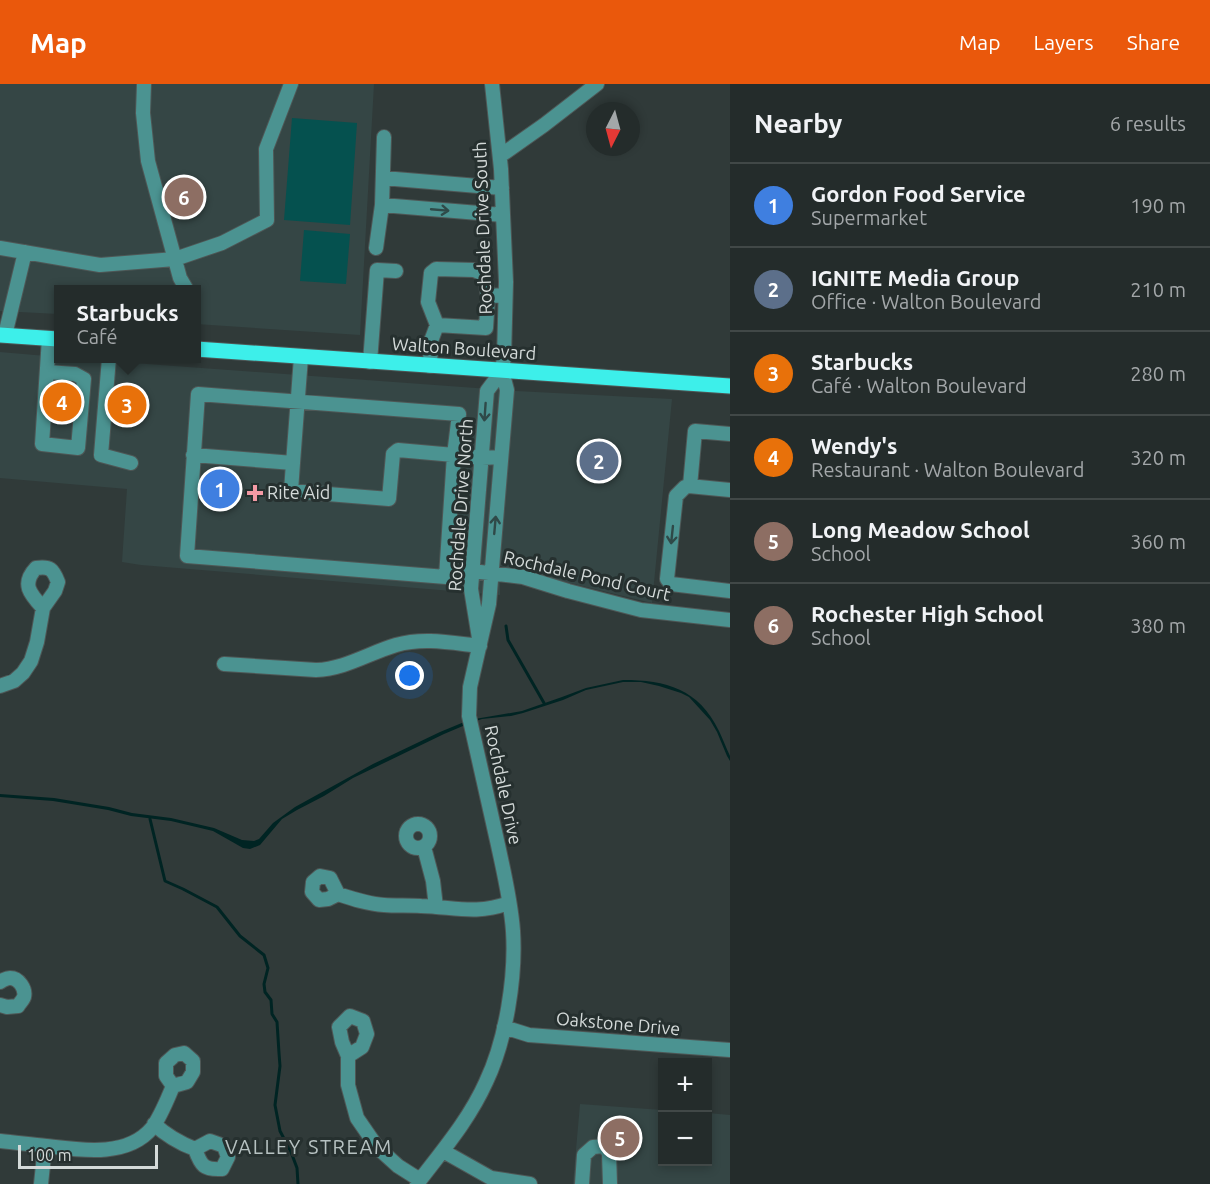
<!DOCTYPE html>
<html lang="en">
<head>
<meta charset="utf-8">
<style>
	:root { --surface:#242c2b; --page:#303837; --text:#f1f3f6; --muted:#a3a7a9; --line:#414847; --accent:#ea580c }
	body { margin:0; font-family:Ubuntu,sans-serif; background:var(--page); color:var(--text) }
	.controls { position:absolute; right:18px; bottom:18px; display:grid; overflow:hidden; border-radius:0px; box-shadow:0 3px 9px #0003 }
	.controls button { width:54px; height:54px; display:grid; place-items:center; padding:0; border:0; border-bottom:2px solid var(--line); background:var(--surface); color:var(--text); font:30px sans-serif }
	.compass { position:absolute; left:586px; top:18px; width:54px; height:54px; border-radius:50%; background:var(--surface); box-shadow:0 3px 9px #0003; rotate:186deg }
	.scale { position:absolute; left:18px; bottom:15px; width:140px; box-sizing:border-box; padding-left:6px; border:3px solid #d4dad9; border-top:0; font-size:16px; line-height:21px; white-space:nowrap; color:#d4dad9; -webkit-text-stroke:4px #26302f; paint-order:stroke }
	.you { position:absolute; left:410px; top:592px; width:21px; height:21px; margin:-15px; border:4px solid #fff; border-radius:50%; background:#1a73e8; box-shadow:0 0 0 9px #1a73e833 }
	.badge { display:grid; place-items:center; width:39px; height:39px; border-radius:50%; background:var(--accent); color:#fff; font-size:20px; font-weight:700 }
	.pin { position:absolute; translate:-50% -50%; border:3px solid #fff; box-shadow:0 2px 6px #0006 }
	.popup { position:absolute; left:54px; top:201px; width:147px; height:78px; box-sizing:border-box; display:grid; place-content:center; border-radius:0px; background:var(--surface); filter:drop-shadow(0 2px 4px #0005); font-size:20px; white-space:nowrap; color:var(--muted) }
	.popup b { font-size:22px; color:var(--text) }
	.popup::after { content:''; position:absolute; left:50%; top:100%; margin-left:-12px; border:12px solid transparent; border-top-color:var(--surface) }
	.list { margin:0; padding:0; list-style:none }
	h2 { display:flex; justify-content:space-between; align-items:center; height:78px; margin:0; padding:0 24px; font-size:26px }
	h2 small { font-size:20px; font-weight:400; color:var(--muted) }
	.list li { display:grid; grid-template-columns:39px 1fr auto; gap:18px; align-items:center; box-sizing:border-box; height:84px; padding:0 24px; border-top:2px solid var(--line) }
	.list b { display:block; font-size:22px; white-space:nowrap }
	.list p { margin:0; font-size:20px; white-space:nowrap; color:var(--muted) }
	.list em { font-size:20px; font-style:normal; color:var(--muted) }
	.map { position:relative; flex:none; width:730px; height:1100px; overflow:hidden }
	header { display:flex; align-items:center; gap:36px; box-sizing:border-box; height:84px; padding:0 30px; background:var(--accent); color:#fff }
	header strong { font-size:28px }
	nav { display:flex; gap:33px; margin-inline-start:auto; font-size:21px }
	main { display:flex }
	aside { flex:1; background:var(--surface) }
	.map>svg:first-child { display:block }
	.built { fill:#354645 }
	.green { fill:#05514f }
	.water { fill:#002423 }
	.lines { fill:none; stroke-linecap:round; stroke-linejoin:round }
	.stream { stroke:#002423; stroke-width:3 }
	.minor-casing { stroke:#4e5756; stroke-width:16 }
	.major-casing { stroke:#4e5756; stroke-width:17 }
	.minor { stroke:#4b9391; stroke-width:14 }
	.major { stroke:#3defea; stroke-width:15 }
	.oneway { stroke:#2f4948 }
	.poi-dot { fill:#f49aa5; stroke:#26302f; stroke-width:2 }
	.labels { text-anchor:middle; stroke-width:6; stroke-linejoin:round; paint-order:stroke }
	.street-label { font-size:18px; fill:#d4dad9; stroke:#26302f }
	.poi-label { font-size:18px; fill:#d4dad9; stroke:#26302f; text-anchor:start }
	.neighbourhood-label { font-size:20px; letter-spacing:1.5px; fill:#b6c1c1; stroke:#26302f }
</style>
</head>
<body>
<header>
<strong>Map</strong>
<nav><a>Map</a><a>Layers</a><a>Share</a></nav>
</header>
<main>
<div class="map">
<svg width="730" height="1100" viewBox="0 0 730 1100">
	<rect width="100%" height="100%" fill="#303a39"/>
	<path class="built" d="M0,0H374L360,251L196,240V206H58V230L0,227Z
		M0,268L58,273V274L79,275L516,307L672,315L652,519L500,482V511L141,481L122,478L127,405L0,394Z
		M580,1020L662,1026V1078H708V1029L730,1031V1100H573Z"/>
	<path class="green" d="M292,34L357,39L350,141L284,136Z
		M304,146L350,150L346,200L300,197Z"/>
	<path class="water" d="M623,596C666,596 699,605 719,647C723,655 726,664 730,672V677L727,672L717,648L710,636L689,613L681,609L659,602L641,598H623L586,606L563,616L523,629L511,632L482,635L470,639L444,650L353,694L324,712L297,726L282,735L260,761L250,765L243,764L213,747L171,737L131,732L108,726L53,717L0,713V710L54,714L109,723L132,729L171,734L214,744L242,756L254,757L259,755L273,739L295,723L373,680L440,648L469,636L522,627L562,613L586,604Z"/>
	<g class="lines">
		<path class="stream" d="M506,542L508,556L544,619
			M150,735L165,797L183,805L217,823L240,852L264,871L268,884L264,900L265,908L271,916L272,930L277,938L279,969L280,982L275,1021L280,1047L291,1068L297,1084L298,1100"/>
		<g class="minor-casing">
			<path id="minor" d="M144,0L143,29L148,77L180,194L187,206
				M500,72L544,41L597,0
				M383,94L502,104
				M382,121L503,131
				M0,164L100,181L175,175L222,159L267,136L266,65L291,0
				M376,164L382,121L384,53
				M437,241L428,218L431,189L436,185L474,186L484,190L488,212
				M5,251L25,168
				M109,274L101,371L131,379
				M370,278L377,186L396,187
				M430,282L431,257L437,241L486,244L488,212L505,211
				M47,288L75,290L84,295L78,364L42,360L49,254
				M193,371L293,379L291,407L389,415L393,370L398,366L454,371L446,493
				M501,373L482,374L454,371L459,330L198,310L187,472L446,493L472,487L523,493L568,507L641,526L730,536
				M293,379L301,273
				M690,402L695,347L730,350
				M730,406L689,402L685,403L676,412L667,495L671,500L730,507
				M479,554L471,505L487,307L502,287
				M224,580L316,586C345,585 369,569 396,561C424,553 452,559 480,562
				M0,602L14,597L23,589L31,577L37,558L43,524L55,507L58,498C53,485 50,482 36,484C21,500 30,510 43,524
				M406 752a12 12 0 1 1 24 0a12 12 0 1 1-24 0Z
				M424,763L433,797L436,823
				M338,810L330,794L320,792L313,798L312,808L319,816L328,815L338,810C353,815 368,820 384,821C396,822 409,821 421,822C455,823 475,831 509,819
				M0,898C3,896 6,894 10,894C19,894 26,905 24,913C23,916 19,920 18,922L7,923L0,921
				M504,943L529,951L730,966
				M184,969L193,977V988L187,998L173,1002L166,992V979L175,971Z
				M348,972L362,963L367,950L363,937L350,932L339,943L342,958L348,972V1001L357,1034L377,1063L398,1082L420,1096
				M154,1040C167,1052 179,1059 195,1065C201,1082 204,1086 222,1085L228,1073L224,1062L210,1057L195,1065
				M0,1057C15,1059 31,1060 46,1062C80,1066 127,1074 152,1044C161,1032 167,1016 173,1002
				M443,1067L491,1094L530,1100
				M41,1100L45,1062
				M417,1100C442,1067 469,1036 486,998C506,956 516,893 513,847C511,818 504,789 498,761C488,718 479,675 469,632L470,603L489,520L507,306L502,287L504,273L506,198L501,85L492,0
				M582,1100L584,1071L593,1063L604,1062L609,1069L610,1100"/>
		</g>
		<g class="major-casing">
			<path id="major" d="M0,251L58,255
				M196,265L730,302"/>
		</g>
		<use href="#minor" class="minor"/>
		<use href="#major" class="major"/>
	</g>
	<defs><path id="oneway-shaft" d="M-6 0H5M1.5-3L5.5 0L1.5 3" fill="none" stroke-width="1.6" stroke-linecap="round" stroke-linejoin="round" transform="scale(1.5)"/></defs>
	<g class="oneway">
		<use href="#oneway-shaft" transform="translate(440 126) rotate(5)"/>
		<use href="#oneway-shaft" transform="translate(485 328) rotate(94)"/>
		<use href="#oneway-shaft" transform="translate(495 441) rotate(-85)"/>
		<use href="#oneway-shaft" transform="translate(672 451) rotate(96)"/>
	</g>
	<path class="poi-dot" d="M252 400h6v6h6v6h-6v6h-6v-6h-6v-6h6z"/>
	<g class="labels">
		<g class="street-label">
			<text transform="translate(483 144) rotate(-92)" y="6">Rochdale Drive South</text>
			<text transform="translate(464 265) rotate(4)" y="6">Walton Boulevard</text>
			<text transform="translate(461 421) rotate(-86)" y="6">Rochdale Drive North</text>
			<text transform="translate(587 492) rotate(13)" y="6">Rochdale Pond Court</text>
			<text transform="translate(503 701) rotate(78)" y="6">Rochdale Drive</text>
			<text transform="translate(618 940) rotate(5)" y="6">Oakstone Drive</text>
		</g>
		<g class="poi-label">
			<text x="267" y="415">Rite Aid</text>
		</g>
		<g class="neighbourhood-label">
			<text x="309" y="1070">VALLEY STREAM</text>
		</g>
	</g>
</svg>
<div class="controls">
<button>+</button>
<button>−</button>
</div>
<svg class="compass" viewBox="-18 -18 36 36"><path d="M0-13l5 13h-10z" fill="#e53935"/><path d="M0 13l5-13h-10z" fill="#a3a7a9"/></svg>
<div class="scale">100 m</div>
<div class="you"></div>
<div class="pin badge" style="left:220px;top:405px;background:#3f7fe0">1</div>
<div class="pin badge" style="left:599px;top:377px;background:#5c6f8a">2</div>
<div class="pin badge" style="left:127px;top:321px;background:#e8710a">3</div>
<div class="popup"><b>Starbucks</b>Café</div>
<div class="pin badge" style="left:62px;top:318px;background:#e8710a">4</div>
<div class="pin badge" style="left:620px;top:1054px;background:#8d6e63">5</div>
<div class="pin badge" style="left:184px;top:113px;background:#8d6e63">6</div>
</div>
<aside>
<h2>Nearby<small>6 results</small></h2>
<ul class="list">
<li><span class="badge" style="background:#3f7fe0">1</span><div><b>Gordon Food Service</b><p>Supermarket</p></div><em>190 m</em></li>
<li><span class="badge" style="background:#5c6f8a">2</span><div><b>IGNITE Media Group</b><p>Office · Walton Boulevard</p></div><em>210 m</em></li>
<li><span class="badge" style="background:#e8710a">3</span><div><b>Starbucks</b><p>Café · Walton Boulevard</p></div><em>280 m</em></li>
<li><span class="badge" style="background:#e8710a">4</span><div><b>Wendy's</b><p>Restaurant · Walton Boulevard</p></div><em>320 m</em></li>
<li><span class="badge" style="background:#8d6e63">5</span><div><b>Long Meadow School</b><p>School</p></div><em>360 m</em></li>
<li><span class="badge" style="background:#8d6e63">6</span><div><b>Rochester High School</b><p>School</p></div><em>380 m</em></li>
</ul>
</aside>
</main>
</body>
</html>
